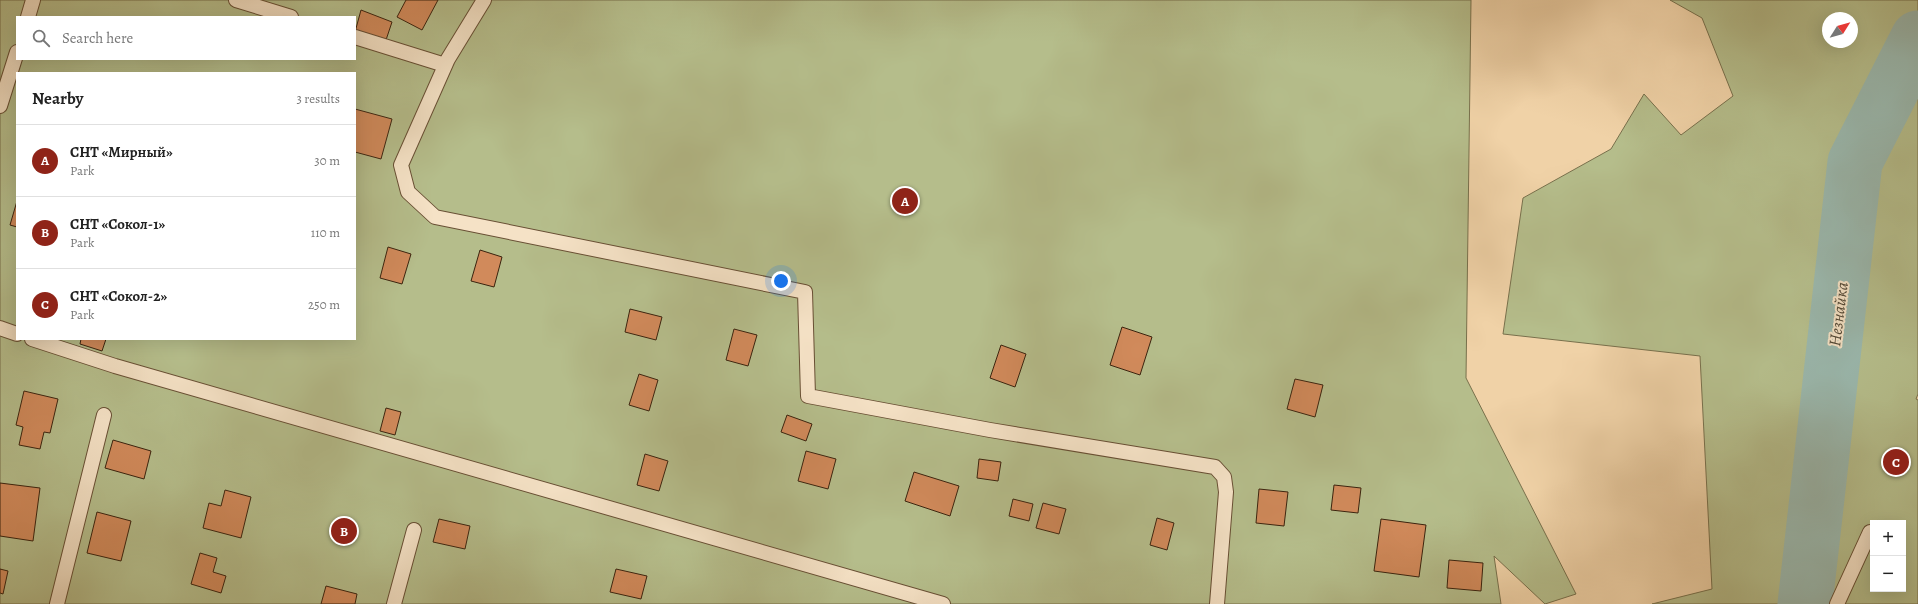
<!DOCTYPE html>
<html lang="en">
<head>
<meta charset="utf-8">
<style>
	:root { --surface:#fff; --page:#f6f6f6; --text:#222; --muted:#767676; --line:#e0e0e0; --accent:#8f2418 }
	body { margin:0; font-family:Alegreya,serif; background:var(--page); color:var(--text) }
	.controls { position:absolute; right:12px; bottom:12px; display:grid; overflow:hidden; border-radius:0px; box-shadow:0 4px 16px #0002 }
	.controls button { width:36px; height:36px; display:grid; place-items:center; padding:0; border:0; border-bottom:1px solid var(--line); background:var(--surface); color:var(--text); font:20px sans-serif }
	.compass { position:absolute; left:1822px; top:12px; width:36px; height:36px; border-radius:50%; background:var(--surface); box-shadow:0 4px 16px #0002; rotate:53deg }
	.you { position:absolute; left:781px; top:281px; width:14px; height:14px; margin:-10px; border:3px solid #fff; border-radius:50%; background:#1a73e8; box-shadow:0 0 0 6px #1a73e833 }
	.badge { display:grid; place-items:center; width:26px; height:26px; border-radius:50%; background:var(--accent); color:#fff; font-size:13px; font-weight:700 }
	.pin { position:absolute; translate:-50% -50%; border:2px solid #fff; box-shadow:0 1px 4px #0006 }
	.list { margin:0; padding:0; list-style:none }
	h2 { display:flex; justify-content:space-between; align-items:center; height:52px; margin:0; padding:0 16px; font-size:17px }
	h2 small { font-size:13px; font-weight:400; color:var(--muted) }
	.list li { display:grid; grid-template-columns:26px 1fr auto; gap:12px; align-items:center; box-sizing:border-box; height:72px; padding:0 16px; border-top:1px solid var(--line) }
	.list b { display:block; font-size:15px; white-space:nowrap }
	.list p { margin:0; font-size:13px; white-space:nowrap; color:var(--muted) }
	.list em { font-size:13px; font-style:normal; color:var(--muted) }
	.icon { flex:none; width:22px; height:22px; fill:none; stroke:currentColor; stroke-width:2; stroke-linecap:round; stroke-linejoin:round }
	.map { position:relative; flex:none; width:1918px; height:604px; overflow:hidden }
	.search { position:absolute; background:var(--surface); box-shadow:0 4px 16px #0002; left:16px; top:16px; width:340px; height:44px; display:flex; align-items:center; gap:10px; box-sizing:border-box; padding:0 14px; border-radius:0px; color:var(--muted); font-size:15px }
	.panel { position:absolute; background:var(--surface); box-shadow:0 4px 16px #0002; left:16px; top:72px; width:340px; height:268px; border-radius:0px }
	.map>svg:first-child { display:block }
	.green { fill:#b5bd8b; stroke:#78704c; fill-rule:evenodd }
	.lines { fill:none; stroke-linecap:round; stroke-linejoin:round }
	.river { stroke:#9ab7ac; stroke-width:55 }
	.building { fill:#d18a5b; stroke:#3a230e }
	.service-casing { stroke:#684f34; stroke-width:16 }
	.service { stroke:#f5e2c6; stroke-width:14 }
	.labels { text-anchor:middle; stroke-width:4; stroke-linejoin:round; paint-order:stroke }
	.water-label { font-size:17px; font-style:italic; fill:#524836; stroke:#f5e2c6 }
</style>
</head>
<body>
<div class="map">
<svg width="1918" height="604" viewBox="0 0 1918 604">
	<rect width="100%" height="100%" fill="#f0d2a7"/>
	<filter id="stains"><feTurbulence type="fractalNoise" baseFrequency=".005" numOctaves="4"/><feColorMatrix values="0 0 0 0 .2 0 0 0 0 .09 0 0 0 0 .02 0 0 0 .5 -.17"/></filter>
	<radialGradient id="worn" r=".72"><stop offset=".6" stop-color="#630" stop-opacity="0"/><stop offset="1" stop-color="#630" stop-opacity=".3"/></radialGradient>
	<path class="green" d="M0,0H1471L1466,378L1576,594L1545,604L1494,556L1501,604H0ZM17,17H355V59H17ZM17,73H355V339H17Z
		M1670,0H1918V394L1916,399L1918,400V604H1652L1712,589L1700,356L1503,334L1523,198L1611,149L1644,94L1681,135L1733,96L1702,18ZM1828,18H1852V42H1828ZM1873,523H1903V589H1873Z"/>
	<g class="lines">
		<path class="river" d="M1805,604L1855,162L1918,38"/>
	</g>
	<path class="building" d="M406,0H438L422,30L397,17Z
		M361,10L392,22L385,43L355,32Z
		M355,109L392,119L381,159L355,152Z
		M17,201V227L10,225Z
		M388,247L411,254L402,284L380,278Z
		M480,250L502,257L494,287L471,281Z
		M630,309L662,317L656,340L625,332Z
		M1122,327L1152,337L1140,375L1110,365Z
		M734,329L757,335L748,366L726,360Z
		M81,339H106L102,351L80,344Z
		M1001,345L1026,354L1015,387L990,378Z
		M639,374L658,380L649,411L629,405Z
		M1295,379L1323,385L1315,417L1287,409Z
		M24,391L58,399L50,433L44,432L40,449L19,445L23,427L16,425Z
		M386,408L401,412L395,435L380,431Z
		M787,415L812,424L806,441L781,432Z
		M113,440L151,451L144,479L105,468Z
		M806,451L836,459L828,489L798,481Z
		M645,454L668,461L659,491L637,485Z
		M979,459L1001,462L998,481L977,478Z
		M914,472L959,486L950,516L905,501Z
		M0,483L40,488L33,541L0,536Z
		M1334,485L1361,488L1358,513L1331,510Z
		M1259,489L1288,492L1284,526L1256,523Z
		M225,490L251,497L241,538L203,528L209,503L221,506Z
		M1013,499L1033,504L1029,521L1009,516Z
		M1043,503L1066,509L1059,534L1036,528Z
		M97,512L131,521L121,561L87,553Z
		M1157,518L1174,523L1167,550L1150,545Z
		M439,519L470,526L465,549L433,542Z
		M1381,519L1426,525L1419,577L1374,571Z
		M200,553L217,558L213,572L226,576L221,593L191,584Z
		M1449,560L1483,563L1481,591L1447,588Z
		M0,569L8,571L3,594L0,593Z
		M616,569L647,576L641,599L610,592Z
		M326,586L357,594L355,604H321Z"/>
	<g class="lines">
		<g class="service-casing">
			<path id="service" d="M236,0L291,17
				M484,0L448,59L401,165L408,192L435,217L805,292L808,396L990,430L1215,467L1224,477L1226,492L1217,604
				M28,17L33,0
				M355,37L445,65
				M0,106L17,52
				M0,328L17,334
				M32,339L115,366L943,604
				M57,604L104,415
				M394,604L414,530
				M1837,604L1870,532"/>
		</g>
		<use href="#service" class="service"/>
	</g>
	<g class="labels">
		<g class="water-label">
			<text transform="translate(1838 314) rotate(-83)" y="6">Незнайка</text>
		</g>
	</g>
	<rect width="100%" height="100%" filter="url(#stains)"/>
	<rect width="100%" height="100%" fill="url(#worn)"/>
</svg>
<div class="controls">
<button>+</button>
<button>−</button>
</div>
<svg class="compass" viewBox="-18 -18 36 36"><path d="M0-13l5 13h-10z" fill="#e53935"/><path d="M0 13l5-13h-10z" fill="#767676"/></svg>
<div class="you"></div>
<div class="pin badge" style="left:905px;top:201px">A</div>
<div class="pin badge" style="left:344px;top:531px">B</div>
<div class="pin badge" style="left:1896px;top:462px">C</div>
<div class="search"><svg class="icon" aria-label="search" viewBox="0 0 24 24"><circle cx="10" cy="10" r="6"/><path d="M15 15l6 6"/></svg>Search here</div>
<section class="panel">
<h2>Nearby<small>3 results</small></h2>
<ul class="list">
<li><span class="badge">A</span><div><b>СНТ «Мирный»</b><p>Park</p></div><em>30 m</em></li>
<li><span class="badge">B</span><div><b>СНТ «Сокол-1»</b><p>Park</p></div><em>110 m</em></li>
<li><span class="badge">C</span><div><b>СНТ «Сокол-2»</b><p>Park</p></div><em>250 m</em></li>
</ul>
</section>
</div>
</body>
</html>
